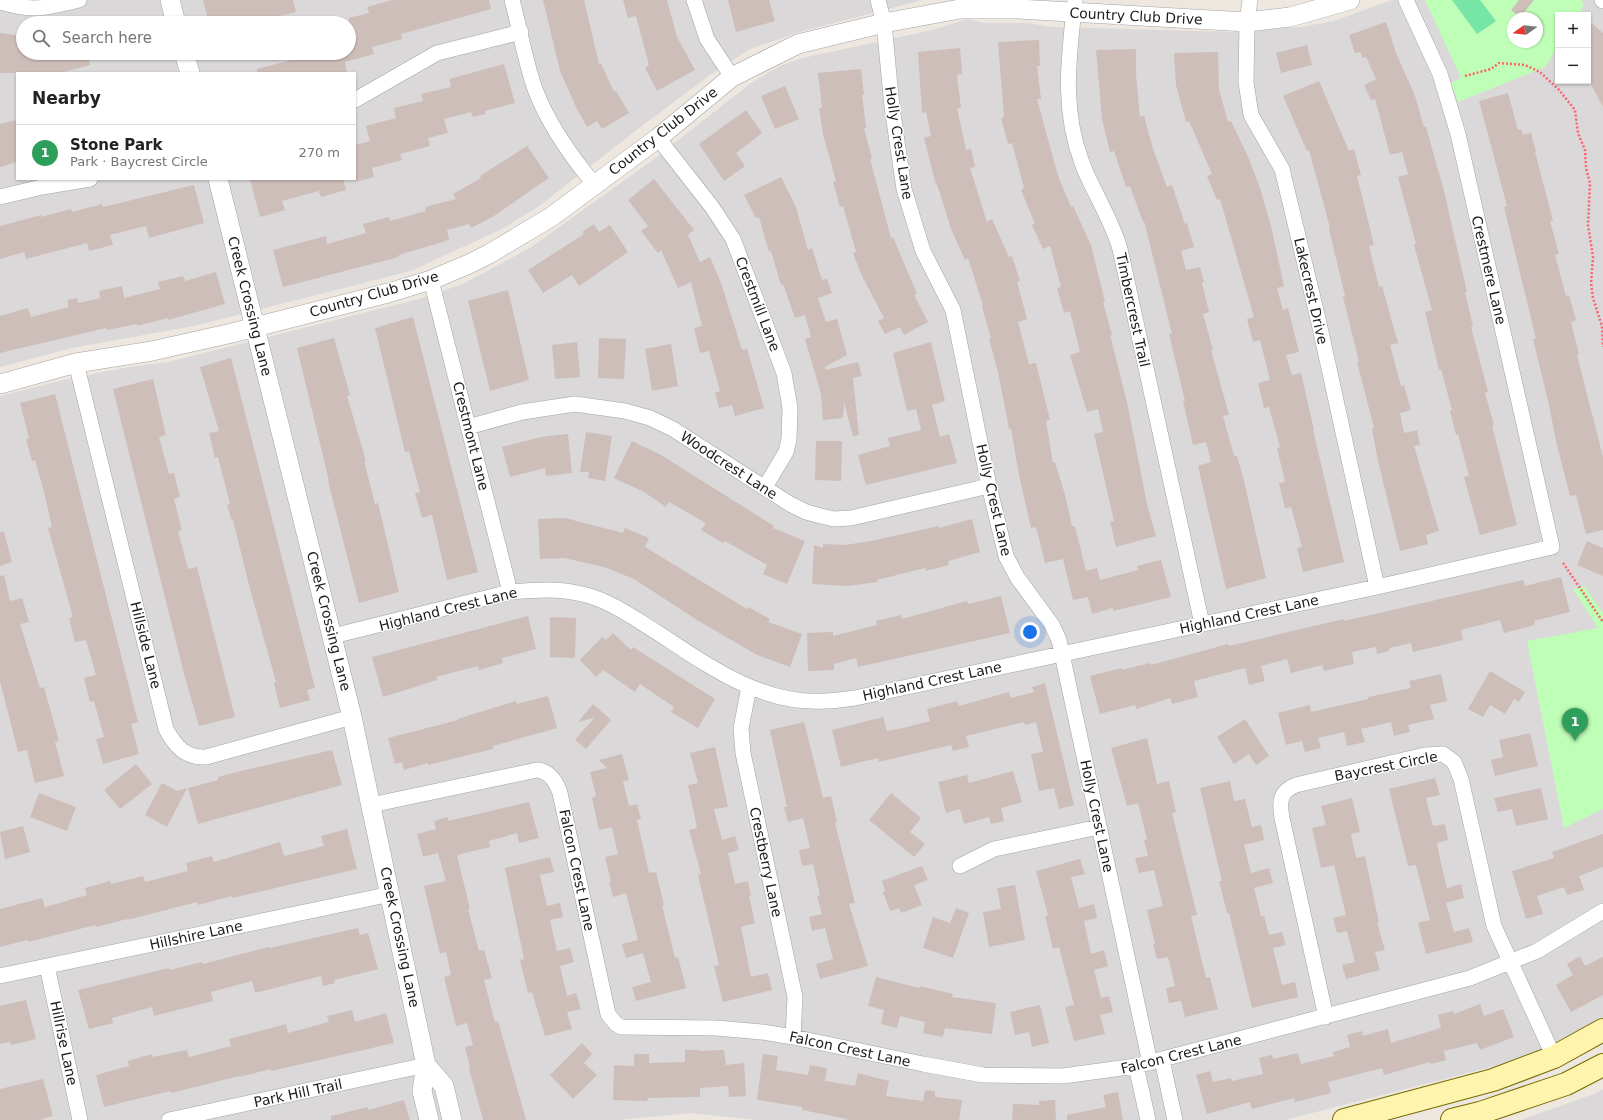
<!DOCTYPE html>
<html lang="en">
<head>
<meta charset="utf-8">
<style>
	:root { --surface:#fff; --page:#f2f2f2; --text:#222; --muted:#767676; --line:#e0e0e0; --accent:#0b8043 }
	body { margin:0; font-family:"DejaVu Sans",sans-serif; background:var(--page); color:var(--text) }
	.controls { position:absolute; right:12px; top:12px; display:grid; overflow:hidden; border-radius:0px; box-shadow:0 1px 3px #0004 }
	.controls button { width:36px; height:36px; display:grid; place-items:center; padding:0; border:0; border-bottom:1px solid var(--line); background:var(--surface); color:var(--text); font:20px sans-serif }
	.compass { position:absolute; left:1507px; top:12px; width:36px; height:36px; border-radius:50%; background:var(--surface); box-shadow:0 1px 3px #0004; rotate:255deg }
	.you { position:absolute; left:1030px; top:632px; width:14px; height:14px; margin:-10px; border:3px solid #fff; border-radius:50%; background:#1a73e8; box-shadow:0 0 0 6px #1a73e833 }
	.badge { display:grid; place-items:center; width:26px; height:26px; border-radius:50%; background:var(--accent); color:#fff; font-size:13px; font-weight:700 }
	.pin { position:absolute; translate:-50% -33px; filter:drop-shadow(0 1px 2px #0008) }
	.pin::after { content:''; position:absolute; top:21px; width:14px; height:12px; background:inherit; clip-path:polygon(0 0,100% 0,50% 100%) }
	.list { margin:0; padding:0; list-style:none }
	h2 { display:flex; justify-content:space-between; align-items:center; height:52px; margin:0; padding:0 16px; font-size:17px }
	h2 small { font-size:13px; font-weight:400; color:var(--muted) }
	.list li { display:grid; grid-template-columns:26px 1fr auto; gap:12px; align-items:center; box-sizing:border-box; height:56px; padding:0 16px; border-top:1px solid var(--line) }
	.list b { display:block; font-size:15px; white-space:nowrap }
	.list p { margin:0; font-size:13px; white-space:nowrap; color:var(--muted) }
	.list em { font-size:13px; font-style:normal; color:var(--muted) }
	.icon { flex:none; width:22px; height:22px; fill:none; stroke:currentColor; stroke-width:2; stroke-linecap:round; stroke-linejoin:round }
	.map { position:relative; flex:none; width:1603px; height:1120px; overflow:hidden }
	.search { position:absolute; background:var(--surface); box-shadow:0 1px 3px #0004; left:16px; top:16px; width:340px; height:44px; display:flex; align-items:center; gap:10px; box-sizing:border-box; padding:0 14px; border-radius:22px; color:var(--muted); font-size:15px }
	.panel { position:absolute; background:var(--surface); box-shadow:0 1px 3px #0004; left:16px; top:72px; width:340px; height:108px; border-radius:0px }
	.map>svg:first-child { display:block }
	.residential { fill:#dad8d9; fill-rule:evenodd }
	.park { fill:#befeb7; fill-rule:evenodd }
	.pitch { fill:#76e5a6 }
	.building { fill:#cebeb9 }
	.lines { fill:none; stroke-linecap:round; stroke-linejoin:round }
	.minor-casing { stroke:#a3a3a3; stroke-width:16 }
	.tertiary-casing { stroke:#a3a3a3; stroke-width:20 }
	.secondary-casing { stroke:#756c00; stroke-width:24 }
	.path { stroke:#ff606d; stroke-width:2.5; stroke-dasharray:2 2; stroke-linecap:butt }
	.minor { stroke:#fff; stroke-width:15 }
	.tertiary { stroke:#fff; stroke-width:19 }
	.secondary { stroke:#fff4ad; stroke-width:22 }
	.labels { text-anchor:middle; stroke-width:3; stroke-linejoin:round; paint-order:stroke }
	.street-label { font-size:14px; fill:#1c1c1c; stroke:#fff }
</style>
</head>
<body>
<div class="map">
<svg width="1603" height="1120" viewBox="0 0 1603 1120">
	<rect width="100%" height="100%" fill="#eee7e0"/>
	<path class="residential" d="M0,0H922L800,32L750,49L710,75L634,132L538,207L502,229L411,271L194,326L72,348L0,367ZM23,23H349V53H23ZM17,73H355V179H17Z
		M1392,0H1603V1019L1518,1060L1285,1120H757L690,1113L618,1120H0V396L63,380L129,367L168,362L419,299L463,284L530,248L654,159L751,83L782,65L803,58L932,30L967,19L986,23H1027L1054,27L1230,32L1300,27L1334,21ZM1558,15H1588V81H1558ZM1513,18H1537V42H1513Z
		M1603,1089V1120H1521L1594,1094Z"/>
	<path class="park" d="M1425,0H1581L1584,5L1578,15H1558V46L1545,67L1458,102L1451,83L1461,78ZM1513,18H1537V42H1513Z
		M1584,586L1603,613V809L1564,828L1527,641L1598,628L1573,589Z"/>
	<path class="pitch" d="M1452,0H1480L1496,21L1477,34Z"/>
	<path class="building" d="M203,0H293L296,12L249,23H209Z
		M392,0H489L491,9L401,34L402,39L372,47L374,54L345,62L347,73H257V69L318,53H349V18L369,13L367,7Z
		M543,0H584L599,64L601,63L614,92L616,91L629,113L602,129L597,121L587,127L576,107L560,71Z
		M623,0H667L677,37L695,70L657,91L645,68L649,65L636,16L628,18Z
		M728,0H769L775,21L736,32Z
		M1519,0H1534L1520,17L1511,10Z
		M1588,20L1603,33V107L1588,79Z
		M1386,22L1396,53L1415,96L1424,127H1426L1444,191L1467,292H1465L1473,326L1471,327L1488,392L1485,393L1494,425H1492L1517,525L1480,535L1464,477L1469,476L1458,434L1456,435L1450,411L1452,410L1441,369L1439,370L1425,312L1432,310L1414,245L1416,244L1398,177L1408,174L1402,152L1390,155L1375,99L1371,100L1364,85L1376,79L1366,57L1363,58L1360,52L1355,53L1349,35Z
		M0,33L23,36V53H87L90,65L60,73H0Z
		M1039,40L1040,66H1037L1041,99H1037L1058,176L1071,207L1073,206L1091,245L1105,302H1103L1112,335H1110L1127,402L1147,504L1156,536L1116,547L1110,522L1114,521L1094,434L1103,432L1098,409L1087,412L1070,355L1080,352L1070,311L1064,313L1057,288L1061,287L1050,246L1043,249L1032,225L1035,224L1021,190L1024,188L1012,143L1008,144L1001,118L1004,117L998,42Z
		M1307,45L1312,65L1281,73L1276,53Z
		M960,48L962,74L957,75L961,108H957L966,150L971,149L975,167L970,168L987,222L992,219L1009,257L1012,256L1020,281L1017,282L1027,319L1018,322L1029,364L1036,363L1050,420L1046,421L1053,463L1055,462L1065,495L1072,526H1075L1086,571L1097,568L1100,580L1138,570L1137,566L1161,560L1171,597L1113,611V608L1092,614L1088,597L1073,600L1063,559L1045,563L1036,527L1031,528L1019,475L1011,429H1009L998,372L989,339H991L982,306L983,305L968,258L965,260L951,229L937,184L936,185L924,138L931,136L926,112L922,113L918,52Z
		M1136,49V75L1140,117L1144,116L1153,149L1167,187L1172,185L1185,224L1187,223L1194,247L1181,251L1186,270L1200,267L1204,282L1202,283L1209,312L1203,314L1213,350H1211L1229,415L1223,416L1234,456H1237L1244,481L1266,578L1226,589L1198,466L1211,462L1206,442L1193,445L1183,401H1185L1169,334H1172L1144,221L1143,222L1130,186L1126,187L1114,151L1110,152L1102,119L1096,50Z
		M1218,52L1219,89L1228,122L1231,121L1249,159L1261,191L1271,226L1284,286L1277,288L1283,310L1288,308L1299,352L1286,355L1292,375L1301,373L1314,430H1313L1344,562L1303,572L1297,548L1302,547L1291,507L1285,508L1279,483L1285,482L1277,448L1280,447L1269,407L1264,408L1258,383L1270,380L1260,340L1253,342L1247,319L1254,317L1220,199L1217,200L1207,176L1212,174L1189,121L1186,122L1176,85L1174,53Z
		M504,64L515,103L485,111V114L473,117L471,112L444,119L448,133L428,138L430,146L400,154L402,160L372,168L374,177L355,182V145L370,141L366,126L396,118L394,108L423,101L421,94L451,87L449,79Z
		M861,69L864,95H862L866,128H864L872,159H870L891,238L893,237L917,294L914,295L928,322L904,335L900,327L885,334L878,321L884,318L862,276L853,253L856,252L843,206L840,207L833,182L836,181L823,134L819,108H822L818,73Z
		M1319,81L1349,151L1354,149L1361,175L1357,176L1374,245L1369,246L1379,287L1382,286L1398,343L1390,345L1401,386L1404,385L1411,410L1400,413L1404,433L1417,430L1420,445L1414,446L1439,531L1426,535L1428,544L1400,551L1378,461L1372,429L1374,428L1357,362H1359L1343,297L1345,296L1329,229L1330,228L1309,150L1307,151L1283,96Z
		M785,86L799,119L775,129L761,96Z
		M1508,93L1518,130L1521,129L1523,135L1531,133L1536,152H1535L1553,221H1550L1559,254L1555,255L1566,296L1569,295L1576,320L1571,322L1579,354L1577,355L1603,457V530L1586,534L1576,495L1570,496L1556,441L1549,405L1533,339H1536L1504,207L1507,206L1479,101Z
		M746,110L762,133L736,153L745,166L724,181L699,144Z
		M15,120L17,126V162L0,167V124Z
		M527,146L549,178L494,216L471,228L469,224L447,230L449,240L399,255V257L283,287L273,250L326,236L327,244L366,233L363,224L389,217L390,221L426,211L425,207L456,199L453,194L481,178L480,176Z
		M781,177L796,207L808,250L812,248L822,280L827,279L832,293L818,298L826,322L837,319L847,355L825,367L826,370L858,362L862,376L853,378L859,435L853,436L844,402L843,418L823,420L821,394L805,339L811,337L805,315L795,318L783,284L781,285L771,251L769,252L759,217L756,218L744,195Z
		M250,179H343L346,190L321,197L319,191L282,201L285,210L260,217Z
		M654,179L694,230L688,235L700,262L710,257L721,283L742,350L747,349L764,408L735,416L732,405L719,408L715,393L720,391L709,351L700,353L694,328L702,326L691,282L678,288L661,250L658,253L641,231L648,226L628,200Z
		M194,185L204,223L149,238L146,226L110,235L113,245L89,251L87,243L26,259L24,252L0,259V226L41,215V217L71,209L72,212L102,204L103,207Z
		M594,224L599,232L610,225L628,252L579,286L572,275L543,293L528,270L584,234L582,232Z
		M216,272L225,304L168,320V318L137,326V324L107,330L106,328L0,353V316L28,308L31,317L69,307L67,300L77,298L78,303L100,298L99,291L122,286L124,298L160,289L158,282L183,276L185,281Z
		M508,290L529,380L490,391L468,301Z
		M413,317L478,572L447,580L432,515L422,518L415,493L420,492L409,451L405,452L375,328Z
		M334,338L350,395L347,396L366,461H364L375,504L378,503L399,592L359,603L328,481H329L297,348Z
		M599,338L626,339L624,379L598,378Z
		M577,342L580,377L555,379L552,345Z
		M931,342L945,401L932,405L940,437L949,434L957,463L866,485L858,455L890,446L888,438L921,430L916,409L907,411L893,353Z
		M671,344L678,386L652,391L645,349Z
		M231,358L315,688L307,690L310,700L280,708L274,683L276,682L250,589L233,520L232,521L227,505L230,504L218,457L215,458L209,433L219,431L200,367Z
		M153,379L166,435L159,437L169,474L174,473L180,497L174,499L182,530L178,531L188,569L197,567L235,717L199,726L183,670L113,389Z
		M55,394L138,722L131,724L139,754L103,764L96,739L104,737L94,701L90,702L84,678L96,675L86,640L75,642L69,618L73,617L48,528L52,527L45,496L35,460L32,461L26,439L29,438L20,403Z
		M586,432L612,436L605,481L588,478L589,472H580Z
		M568,434L572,473L546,476L545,468L510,477L502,447L541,437Z
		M632,441L661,455L774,526L773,528L805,541L787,584L763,574L767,565L725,541L723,543L701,530L706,523L669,502L666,507L644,492L614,478Z
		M816,441H842L841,481L815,480Z
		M565,518L623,533L625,528L649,538L645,547L747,609L748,607L770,619L768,622L802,634L790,667L757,655L697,620L634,579L604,567L564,558L540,559L538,519Z
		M972,519L980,552L948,561L949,565L926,571L925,568L877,580L878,582L847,586L812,584L814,545L823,548V544L845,545L871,541L939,526V528Z
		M0,532H4L12,562L0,566Z
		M1587,541L1603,548V576L1577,565Z
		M4,575L10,601L22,598L29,622L20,624L40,688L44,687L59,741L55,742L64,776L35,783L27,750L18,752L0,681V576Z
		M1561,577L1570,612L1534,621L1535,625L1504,633L1500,620L1461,630L1463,640L1413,652L1411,643L1389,648V651L1377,654L1376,647L1352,652L1354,664L1324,671L1322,665L1291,673L1287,659L1261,666L1265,681L1249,685L1245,668L1194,681L1198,697L1172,704L1170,698L1136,709L1135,705L1100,714L1090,676L1122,668V670L1150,663L1151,665L1228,644L1229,646L1344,619V621L1523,580L1525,586Z
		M1001,596L1010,633L858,667L856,658L834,664V670L808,671L807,633L833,632V636L877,625L876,621L901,615L902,619L967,601L968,604Z
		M528,616L536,649L502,658L503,663L479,670L478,666L436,677L437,680L383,697L372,657Z
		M550,617L576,618L575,658L550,657Z
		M613,633L631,650L633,647L715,699L698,728L671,712L674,707L640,684L635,692L603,670L596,677L580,660L602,637L606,640Z
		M1490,671L1525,692L1519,702L1514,699L1505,714L1490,705L1483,717L1468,709Z
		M1441,674L1447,701L1430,705L1434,719L1408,725L1410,732L1394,736L1391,722L1361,729L1365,742L1347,746L1344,732L1318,738L1321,748L1305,752L1302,741L1286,745L1278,713L1310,705L1311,712L1368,699V697L1411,688L1409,681Z
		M1045,683L1074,805L1059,809L1054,788L1039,791L1031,754L1043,752L1036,722L1025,725L1024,722L966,736L969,747L953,751L951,745L879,762L878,758L841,767L832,730L883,717L887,731L903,728L930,721L927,709L957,701L959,706L1009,692L1011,698L1034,692L1032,687Z
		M548,696L557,728L493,746V749L428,765V763L404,770L402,762L395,764L388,738L458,720L457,719L516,701L517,704Z
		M593,704L611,720L586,749L575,740L594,718L578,722Z
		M1245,719L1269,756L1256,765L1249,754L1234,764L1217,737Z
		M804,722L823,798L831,796L837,822L835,823L855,903L849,904L868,966L820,979L816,964L833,959L825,928L812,931L809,917L822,914L817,896L820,895L813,864L802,866L799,850L810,848L803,818L788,822L784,807H787L770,730Z
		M1530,733L1538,766L1495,776L1491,760L1503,757L1499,740Z
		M1147,738L1157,784L1169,781L1176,812L1172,813L1197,915L1191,916L1206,978L1210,977L1218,1009L1185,1017L1181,1001L1169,1003L1166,988L1175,986L1168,957L1157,959L1153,944H1155L1147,910L1163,906L1154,870L1139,873L1135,858L1148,856L1144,840L1147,839L1138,803L1127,806L1111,748Z
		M715,747L728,807L714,809L722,840L735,836L739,850L728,853L735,884L748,881L751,896H749L755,923L741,927L751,977L768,973L772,990L723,1002L714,966L719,965L698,875L701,874L689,830L697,828L688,785L698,783L690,753Z
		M332,750L342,785L198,824L188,788L218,780V777L241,771Z
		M622,754L629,780L623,781L629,806L637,804L641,819L637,820L649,873L656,872L664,905H662L675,958L678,957L686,988L636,1001L632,987L651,982L643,953L626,958L622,944L638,940L626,893L613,897L609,882H611L605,857L618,854L612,827L599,830L592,798L596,796L590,772L607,768L599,760Z
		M136,764L152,784L120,809L104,790Z
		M1013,771L1022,802L1001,808L1004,821L991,824L989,817L964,824L960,809L946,813L938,782L967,775L969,783Z
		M1435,778L1440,795L1426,798L1433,826L1445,824L1448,840L1437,843L1440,859L1447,888L1461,884L1464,898L1446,903L1454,932L1469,928L1473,942L1426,954L1418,923L1430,920L1416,865L1408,866L1389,789Z
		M1230,781L1234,801L1245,799L1252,827L1261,825L1264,840L1244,845L1251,873L1269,868L1273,883L1254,888L1261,916H1264L1269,935L1282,932L1286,945L1273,948L1282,985L1295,982L1298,997L1252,1008L1229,913H1227L1219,881H1222L1200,788Z
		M162,783L177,791L187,788L167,827L145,815Z
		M1541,788L1548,819L1516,826L1512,809L1498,812L1494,798Z
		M39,793L76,807L67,831L30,817Z
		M891,793L921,818L910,832L925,844L914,857L869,820Z
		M1352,798L1360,832L1351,834L1356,858L1365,856L1379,923H1377L1385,950L1375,952L1380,970L1346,979L1342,965L1355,962L1347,931L1337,933L1333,918L1346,915L1334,865L1321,868L1312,828L1326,825L1321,806Z
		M529,802L539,838L519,843L517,833L489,841L490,847L457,855L470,909H468L479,951L484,950L492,978L484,980L495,1022L498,1021L526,1120H483L469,1068L470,1067L465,1047L473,1045L467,1023L456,1026L444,977L451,975L446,952L440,954L424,886L446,881L438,853L423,857L417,834L436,829L434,821L448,817V821Z
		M23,826L30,852L5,859L0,832Z
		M347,829L357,869L232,898V896L198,905L197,902L127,920V919L96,927L95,925L28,942L27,940L0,947V909L42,898L45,907L87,895L85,888L110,881L111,884L143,876L145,882L188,871L186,863L212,856L214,862L280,842L284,856L324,846L321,836Z
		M1603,834V867L1579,876L1584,890L1567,895L1564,887L1537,896L1543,914L1526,919L1512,871L1554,858L1552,852Z
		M550,857L554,872L540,875L547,906L560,903L563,917L550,920L557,951L570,948L574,962L560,966L567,996L576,993L581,1009L567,1012L572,1029L545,1036L532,992L528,993L520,960L524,959L505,868Z
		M1080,859L1085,874L1071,877L1079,908L1094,904L1097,918L1084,921L1091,954L1104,950L1108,966L1094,970L1101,998L1109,996L1113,1012L1100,1015L1105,1034L1074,1041L1065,1007L1074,1005L1059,947L1053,949L1045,916L1048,915L1036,871Z
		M922,866L928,880L914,885L922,905L901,913L899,908L890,911L883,892L885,891L882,881Z
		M1015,885L1025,940L989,947L983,912L1001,909L997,888Z
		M956,908L969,913L953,958L923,948L933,917L950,923Z
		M358,928L360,935L368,933L378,969L334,980L335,983L323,986L321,976L255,993L252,981L211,992L213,1001L154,1016L152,1007L112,1018L113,1023L89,1029L78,990L169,968L170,970L202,962L203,964L269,947L270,948Z
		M1580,956L1585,966L1603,957V995L1571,1012L1556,985L1573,975L1567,964Z
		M876,977L919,988L920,986L953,994L952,997L996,1003L992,1034L945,1028L943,1037L923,1033L925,1022L900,1016L897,1028L881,1024L884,1010L868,1006Z
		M26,1000L36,1039L11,1045L10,1042L0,1044V1006Z
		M1480,1004L1484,1016L1503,1009L1514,1037L1480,1050L1477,1043L1444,1051L1446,1060L1431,1064L1430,1062L1384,1075L1382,1068L1328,1082L1331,1093L1295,1102L1294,1098L1252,1109L1250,1102L1207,1114L1196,1075L1210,1071L1213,1082L1231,1078L1232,1081L1263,1074L1259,1058L1272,1055L1273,1059L1298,1053L1301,1064L1334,1056L1333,1052L1350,1047L1347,1035L1362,1031L1363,1036L1388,1029L1391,1043L1441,1028L1438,1015L1453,1011L1454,1014Z
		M1040,1005L1049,1043L1032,1047L1029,1032L1015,1035L1010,1012Z
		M352,1010L355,1022L386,1013L394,1043L271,1071V1069L239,1077V1076L171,1093L170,1091L104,1107L96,1075L129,1066L128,1061L152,1054L153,1057L187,1050L189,1057L231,1046L229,1039L286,1024L288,1033L329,1022L327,1016Z
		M582,1043L592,1054L583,1064H585L597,1075L573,1099L550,1075Z
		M685,1050H699V1051L724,1050L726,1065L744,1063L746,1096L729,1097L728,1086L700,1088V1097L648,1098L647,1101L613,1100L614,1065L634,1066V1054H649V1063L685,1062Z
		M763,1054L778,1056L776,1070L808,1075L810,1065L827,1068L825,1081L855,1086L858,1073L889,1081L886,1096L923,1101L925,1090L935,1091V1097L962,1100L959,1120H847V1119L802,1110V1107L757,1100Z
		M43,1079L53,1116L39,1120H0V1089Z
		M1118,1092L1123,1120H1067V1115L1106,1107L1103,1095Z
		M404,1100L410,1120H331V1116L368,1107V1110Z
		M1055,1100L1056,1120H1012L1013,1104L1039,1105V1101Z"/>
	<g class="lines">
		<g class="minor-casing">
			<path id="minor" d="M512,0C520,29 525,61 535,89C548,124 570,155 594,184
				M694,0L707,39L732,77
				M878,0L884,23L892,107L904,189L923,251L953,310L989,486L1006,556L1017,577L1052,625L1059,640L1150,1063
				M1075,0C1069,57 1061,107 1082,163C1093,192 1111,218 1120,249L1202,624
				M1250,0L1247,22L1246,82L1251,115L1282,169L1319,323L1377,587
				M1602,0L1603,1
				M0,2C32,12 47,8 79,0
				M355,100L437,53L521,32
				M658,138L712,207L733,239L784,373L790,408L789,439L786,452L765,487
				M0,197L42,187L90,179
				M431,280L510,592
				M76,363L166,729C175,746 185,758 206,757L352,717
				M468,427L522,412L575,404L625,411L650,418L673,429L790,504L806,512L821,516L834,519L851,518L989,486
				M333,636L510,592C535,590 558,588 582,594C609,600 632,617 655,631C706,664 760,705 825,701C835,701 845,699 855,698L1377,587L1552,547L1458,134L1440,74L1406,0
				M749,687L741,728L743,753L795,997L793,1037
				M371,805L537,770C549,771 556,781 560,793L608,1014L616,1024L621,1027L716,1028L762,1032L793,1037L923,1064L983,1075L1063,1076L1136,1066L1470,978L1537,951L1603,911
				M960,866L994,849L1099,827
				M47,966L80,1120
				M0,976L391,894
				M1326,1017L1282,818C1279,802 1280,791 1296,785L1425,755L1443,754L1454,762L1461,779L1494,926L1554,1057
				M1162,1060L1175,1120
				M1136,1066L1148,1120
				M169,1120L426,1065"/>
		</g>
		<g class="tertiary-casing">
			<path id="tertiary" d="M170,0L176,23
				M184,53L190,73
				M218,179L352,717L426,1065L422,1091L429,1120
				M0,384L76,363L152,351L232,333L388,293L431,280L469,264L489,254L551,217L658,138L732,77L798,44L884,23L960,9H1018L1247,22L1290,17L1350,0
				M426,1065L444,1086L452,1120"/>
		</g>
		<g class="secondary-casing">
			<path id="secondary" d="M1344,1120L1493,1080L1554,1057L1603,1030
				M1452,1120L1480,1113L1566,1084L1603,1065"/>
		</g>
		<path class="path" d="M1465,76L1491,69L1499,63L1525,65L1540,72L1559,90L1575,110L1578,133L1585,150L1586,168L1590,183L1588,225L1593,257L1591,283L1593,298L1602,326L1603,347
			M1563,563L1603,622"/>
		<use href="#minor" class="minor"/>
		<use href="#tertiary" class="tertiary"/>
		<use href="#secondary" class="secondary"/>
	</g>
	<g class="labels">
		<g class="street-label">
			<text transform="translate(1136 16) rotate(3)" y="5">Country Club Drive</text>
			<text transform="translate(663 131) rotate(-38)" y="5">Country Club Drive</text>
			<text transform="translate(899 143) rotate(81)" y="5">Holly Crest Lane</text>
			<text transform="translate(1489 270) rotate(77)" y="5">Crestmere Lane</text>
			<text transform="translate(1311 291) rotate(77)" y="5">Lakecrest Drive</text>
			<text transform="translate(374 294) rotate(-16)" y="5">Country Club Drive</text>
			<text transform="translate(758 304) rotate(69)" y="5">Crestmill Lane</text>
			<text transform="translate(250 306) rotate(76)" y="5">Creek Crossing Lane</text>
			<text transform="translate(1133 310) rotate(78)" y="5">Timbercrest Trail</text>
			<text transform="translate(471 436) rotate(76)" y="5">Crestmont Lane</text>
			<text transform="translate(729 465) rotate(33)" y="5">Woodcrest Lane</text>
			<text transform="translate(994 500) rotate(77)" y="5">Holly Crest Lane</text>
			<text transform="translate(448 609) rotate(-14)" y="5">Highland Crest Lane</text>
			<text transform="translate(1249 614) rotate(-12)" y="5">Highland Crest Lane</text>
			<text transform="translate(329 621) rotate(76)" y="5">Creek Crossing Lane</text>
			<text transform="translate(146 645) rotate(76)" y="5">Hillside Lane</text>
			<text transform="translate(932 681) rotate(-12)" y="5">Highland Crest Lane</text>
			<text transform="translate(1386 766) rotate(-11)" y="5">Baycrest Circle</text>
			<text transform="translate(1097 816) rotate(78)" y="5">Holly Crest Lane</text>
			<text transform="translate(766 862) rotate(78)" y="5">Crestberry Lane</text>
			<text transform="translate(577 870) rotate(78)" y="5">Falcon Crest Lane</text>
			<text transform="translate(196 935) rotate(-12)" y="5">Hillshire Lane</text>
			<text transform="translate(400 937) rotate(78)" y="5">Creek Crossing Lane</text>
			<text transform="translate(64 1043) rotate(78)" y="5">Hillrise Lane</text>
			<text transform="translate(850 1049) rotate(12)" y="5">Falcon Crest Lane</text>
			<text transform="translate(1181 1054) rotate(-14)" y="5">Falcon Crest Lane</text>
			<text transform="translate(298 1093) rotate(-12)" y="5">Park Hill Trail</text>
		</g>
	</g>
</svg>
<div class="controls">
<button>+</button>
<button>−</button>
</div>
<svg class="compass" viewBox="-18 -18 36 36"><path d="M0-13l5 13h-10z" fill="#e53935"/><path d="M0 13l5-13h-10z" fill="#767676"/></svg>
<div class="you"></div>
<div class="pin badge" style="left:1575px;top:741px;background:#2e9e5b">1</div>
<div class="search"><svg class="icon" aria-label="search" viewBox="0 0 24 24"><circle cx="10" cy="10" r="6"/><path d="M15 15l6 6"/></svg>Search here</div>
<section class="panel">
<h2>Nearby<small></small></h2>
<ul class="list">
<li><span class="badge" style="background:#2e9e5b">1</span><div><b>Stone Park</b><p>Park · Baycrest Circle</p></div><em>270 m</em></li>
</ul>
</section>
</div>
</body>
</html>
